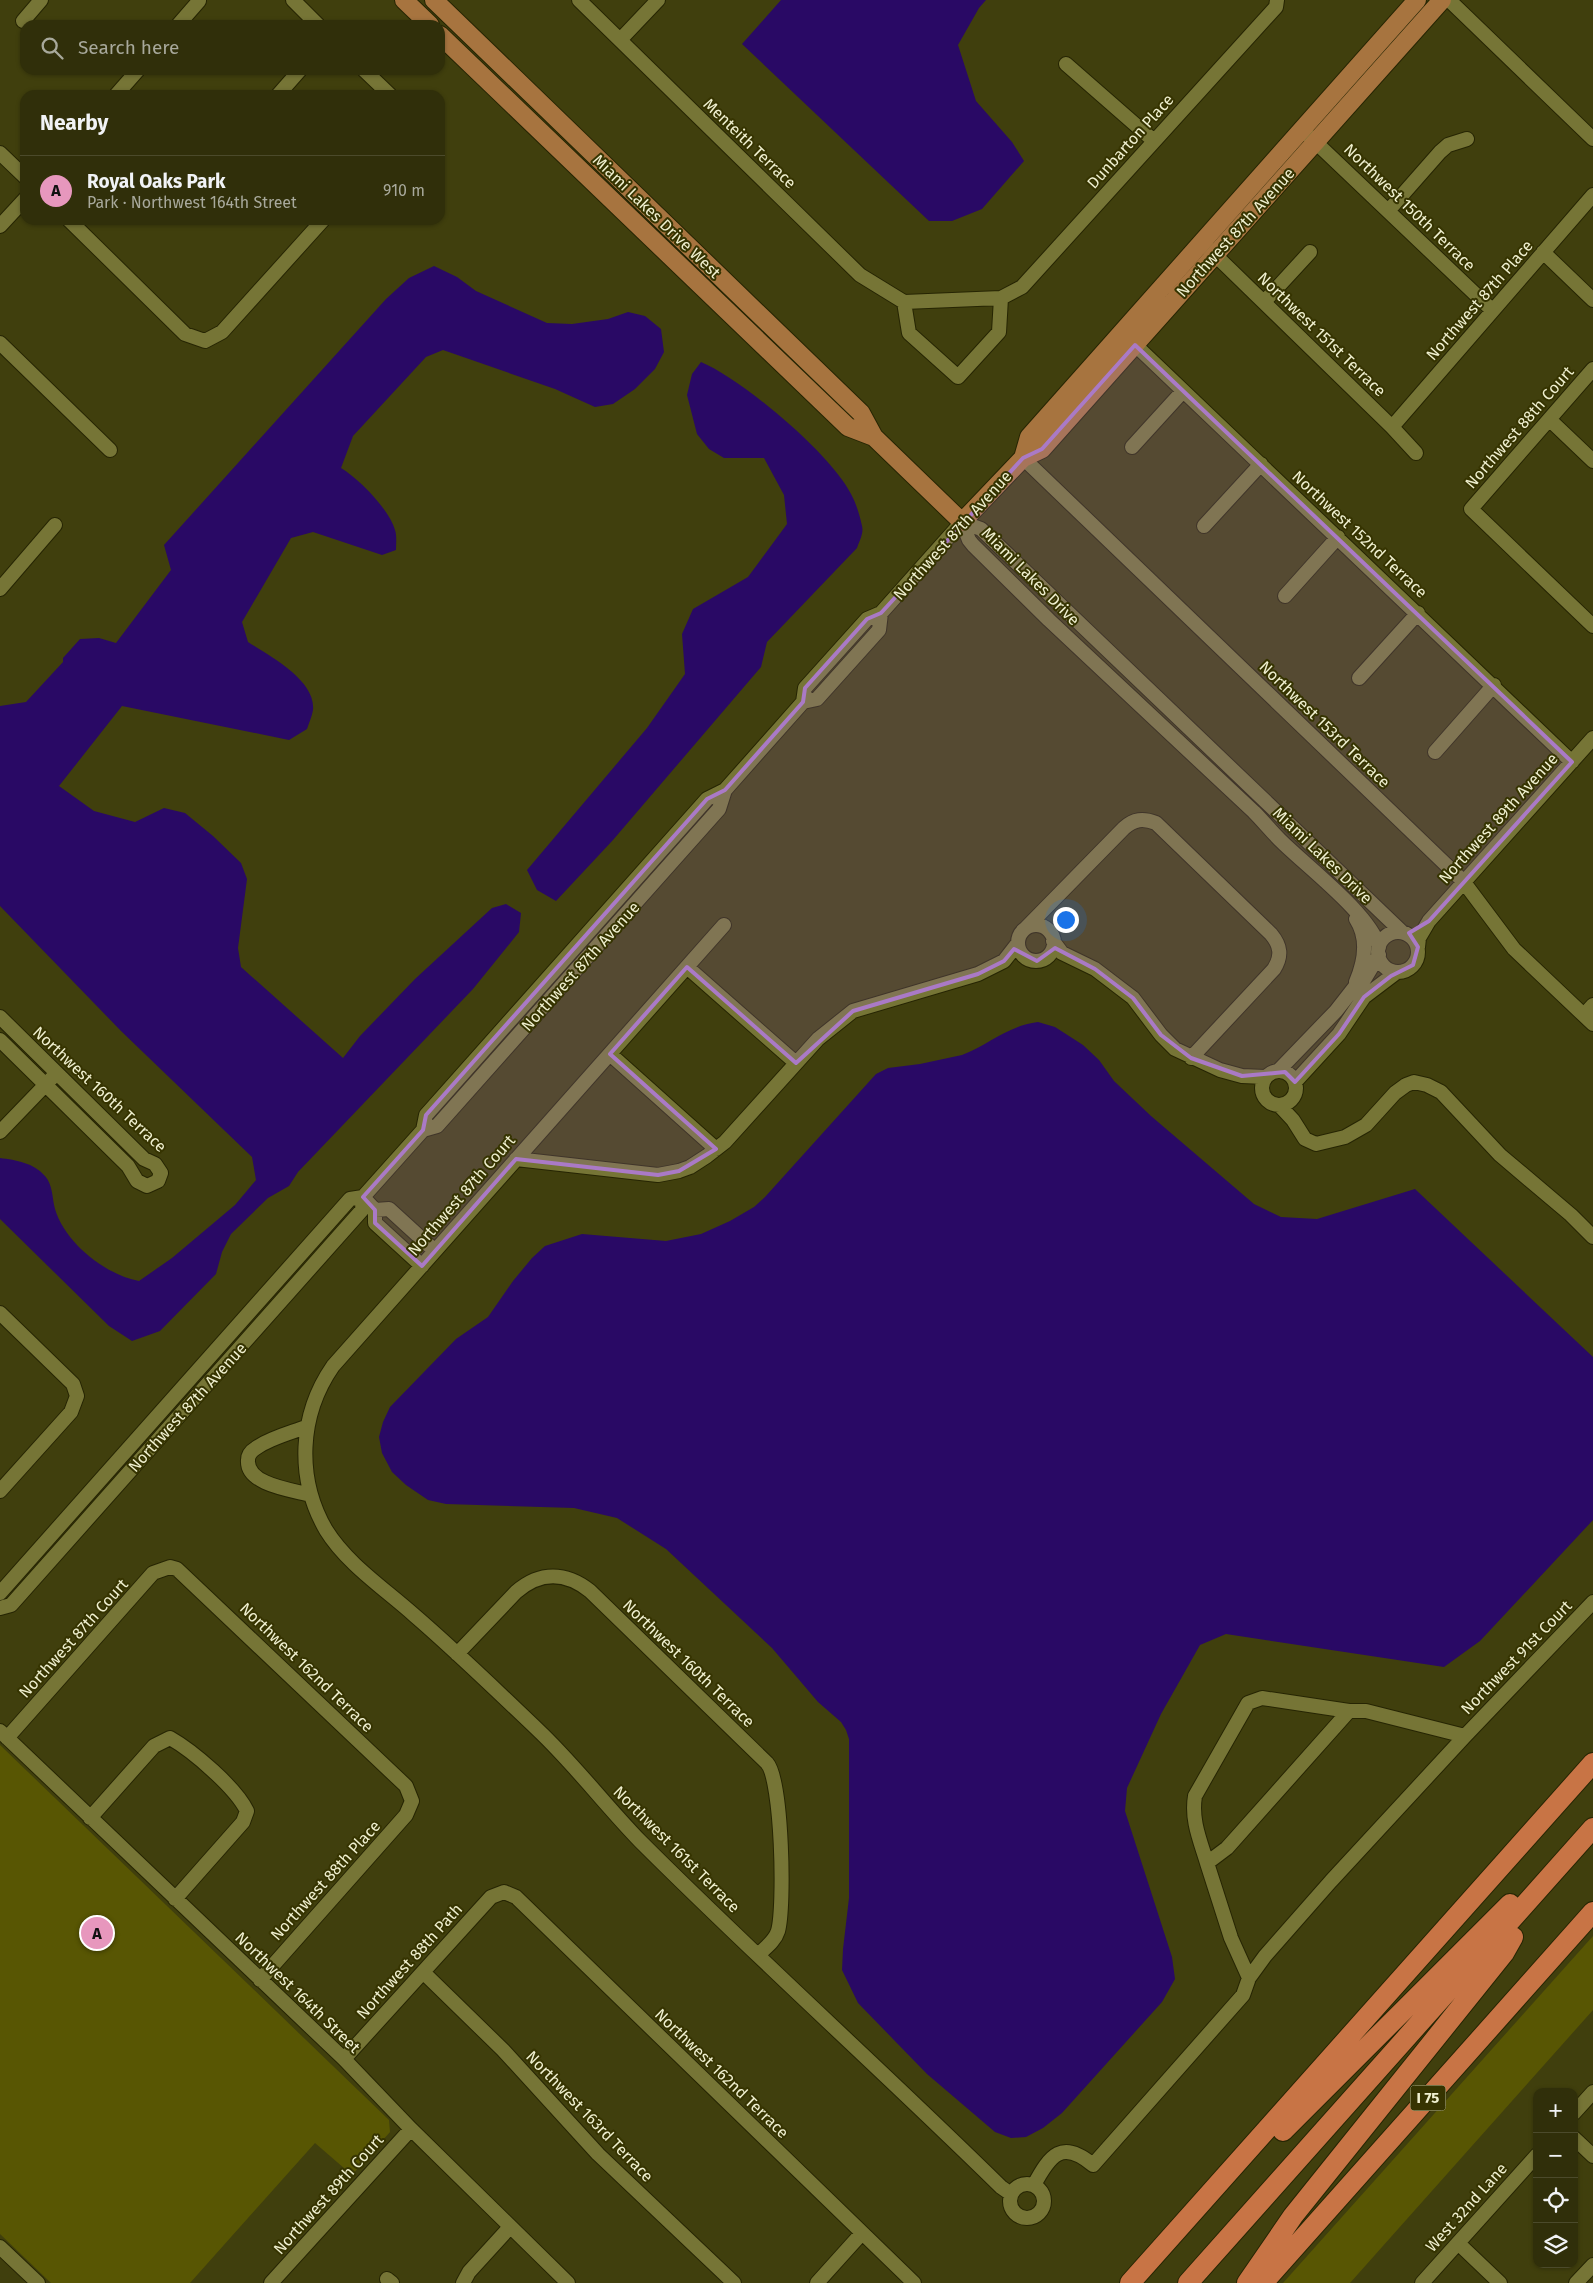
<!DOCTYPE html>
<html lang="en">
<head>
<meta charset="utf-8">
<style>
	:root { --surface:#302f0a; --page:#383713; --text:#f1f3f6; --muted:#a8a99c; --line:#4b4a2b; --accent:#e797bd }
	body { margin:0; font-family:"Fira Sans",sans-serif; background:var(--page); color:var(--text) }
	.controls { position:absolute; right:15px; bottom:15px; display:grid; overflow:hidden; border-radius:10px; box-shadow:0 1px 4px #0004 }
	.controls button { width:45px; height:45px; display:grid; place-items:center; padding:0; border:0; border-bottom:1px solid var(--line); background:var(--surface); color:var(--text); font:25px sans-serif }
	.you { position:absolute; left:1065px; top:919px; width:18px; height:18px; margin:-12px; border:4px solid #fff; border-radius:50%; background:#1a73e8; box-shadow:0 0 0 8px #1a73e833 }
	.badge { display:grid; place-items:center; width:32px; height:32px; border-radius:50%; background:var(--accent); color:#111; font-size:16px; font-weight:700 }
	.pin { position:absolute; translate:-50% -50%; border:2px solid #fff; box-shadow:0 1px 5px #0006 }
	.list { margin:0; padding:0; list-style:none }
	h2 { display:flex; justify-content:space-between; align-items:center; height:65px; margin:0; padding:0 20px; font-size:21px }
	h2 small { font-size:16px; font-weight:400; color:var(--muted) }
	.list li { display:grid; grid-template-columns:32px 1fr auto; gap:15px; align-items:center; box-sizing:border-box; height:70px; padding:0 20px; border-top:1px solid var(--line) }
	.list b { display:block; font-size:19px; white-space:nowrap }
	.list p { margin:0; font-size:16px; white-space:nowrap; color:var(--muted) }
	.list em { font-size:16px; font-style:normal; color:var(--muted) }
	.icon { flex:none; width:28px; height:28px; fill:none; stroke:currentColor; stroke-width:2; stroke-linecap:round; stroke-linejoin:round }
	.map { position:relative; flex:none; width:1593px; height:2283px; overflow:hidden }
	.search { position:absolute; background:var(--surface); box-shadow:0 1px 4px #0004; left:20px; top:20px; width:425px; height:55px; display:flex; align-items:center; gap:12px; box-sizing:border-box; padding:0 18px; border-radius:15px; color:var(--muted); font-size:19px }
	.panel { position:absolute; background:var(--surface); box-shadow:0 1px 4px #0004; left:20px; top:90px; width:425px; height:135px; border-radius:15px }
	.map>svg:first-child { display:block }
	.green { fill:#585603 }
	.water { fill:#290965 }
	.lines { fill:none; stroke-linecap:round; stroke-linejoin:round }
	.minor-casing { stroke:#262503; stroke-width:16 }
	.major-casing { stroke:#262503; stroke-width:20 }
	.highway-casing { stroke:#262503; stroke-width:22 }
	.minor { stroke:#767536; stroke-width:14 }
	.major { stroke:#a7743f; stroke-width:18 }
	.highway { stroke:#c87445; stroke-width:20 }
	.marked { fill:#aa7ac6; fill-opacity:0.2; stroke:#aa7ac6; stroke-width:4; stroke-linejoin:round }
	.labels { text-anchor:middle; stroke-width:4; stroke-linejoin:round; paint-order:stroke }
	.shield { fill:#363401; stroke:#b8b892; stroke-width:1 }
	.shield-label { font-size:15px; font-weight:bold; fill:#f0f0d0 }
	.street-label { font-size:16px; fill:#f0f0d0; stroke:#363401 }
</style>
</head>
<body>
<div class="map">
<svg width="1593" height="2283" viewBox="0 0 1593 2283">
	<rect width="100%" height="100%" fill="#403f0d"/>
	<path class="green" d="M0,1745L389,2120L390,2132L352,2175L315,2143L190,2283H51L0,2234Z
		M1593,1936V2010L1350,2283H1283Z"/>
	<path class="water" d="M781,0H986L979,8L958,45L976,101L1012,142L1024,161L982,209L952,221H929L742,44Z
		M434,266L457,277L476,291L547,323L572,324L608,319L628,312L645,316L661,329L664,352L655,369L635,389L613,404L595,407L555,389L443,350L426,357L353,436L341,468C359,479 389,509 395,530C397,536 396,544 396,550L382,555L313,532L291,538L242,622L248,642C269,656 316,680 313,710C312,716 309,723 307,729L289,740L122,706L59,786L94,811L135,822L164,808L185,813L213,836L241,863L247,879L238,948L241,967L343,1058L360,1036L415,979L492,908L506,904L521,913L519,932L473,989L298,1172L289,1186L268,1198L231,1234L222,1252L216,1274L160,1331L132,1341L109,1326L0,1219V1158C16,1160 34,1163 45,1176C53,1185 52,1198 55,1209C65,1243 106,1275 139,1281L172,1258L235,1205L256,1180L252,1157L121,1031L0,906V706L26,702L63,662V658L80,639L99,638L116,643L171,570L164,545L386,299L409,278Z
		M701,362C742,379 831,454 851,494C856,503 860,516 862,526C864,533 859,542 857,548L767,642L761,667L613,840L556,901L537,890L527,870L647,728L685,674L682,634L693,609L748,577L787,524L784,495L764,458H724L709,449L697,434L687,395L692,374Z
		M1038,1022L1055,1027L1083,1045L1099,1060L1114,1081L1151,1116L1254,1204L1281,1217L1317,1219L1415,1189L1593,1357V1520L1480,1641L1444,1667L1226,1634L1200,1645L1161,1714L1127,1788L1125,1811L1172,1957L1175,1979L1162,2002L1062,2113L1043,2128L1026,2137L1011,2138L995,2132L927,2074L858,2003L842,1970L843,1949L849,1898V1739L846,1730L841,1722L818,1702L772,1648L666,1549L617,1518L574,1508L446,1504L428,1500L406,1485L392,1472L382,1453L379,1437L383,1422L390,1407L456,1339L488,1317L513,1281L532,1258L545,1246L582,1234L666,1241L701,1234L730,1221L754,1207L765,1197L876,1074L888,1068L920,1064L962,1055C990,1044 1007,1026 1038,1022Z"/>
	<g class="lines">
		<g class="minor-casing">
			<path id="minor" d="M293,0L318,25
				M579,0L860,275L904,302
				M1449,0L1593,139
				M23,21L41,0
				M178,25L199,1
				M620,40L658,0
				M1066,64L1154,141
				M364,70L390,95
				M116,95L138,70
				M278,95L300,70
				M1308,135L1492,310
				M0,153L25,177
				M1389,210L1440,152L1448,145L1467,139
				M69,220L185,334L205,341L222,332L323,220
				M0,226L25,199
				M1208,248L1392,427L1416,453
				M1543,252L1593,300
				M904,302L1001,298L1022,287L1276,7L1277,0
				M904,302L909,333L958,377L999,332L1001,298
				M1264,302L1310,252
				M1128,338L1572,762
				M0,343L110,450
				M1593,369L1471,509L1593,626
				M1550,420L1593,461
				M1392,427L1593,195
				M1132,447L1183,391
				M1023,458L1463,881L1514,949L1593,1024
				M962,522L981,529L1402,932
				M962,522L969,540L973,545L1049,620L1254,812C1263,821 1271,831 1280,840C1306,866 1370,914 1379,947
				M1204,526L1261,464
				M0,589L55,525
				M1285,596L1338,537
				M1359,678L1418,613
				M803,702L817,699L879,630L881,613
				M1435,752L1494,685
				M1356,919C1369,939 1365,961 1356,982
				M724,925L333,1366C299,1415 296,1478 326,1530C347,1564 385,1589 414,1615C457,1652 497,1691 538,1730C575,1765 605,1805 640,1841C758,1959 882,2070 1001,2187L1011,2194
				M1018 943a18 18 0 1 1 36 0a18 18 0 1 1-36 0Z
				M1026,928L1124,828C1134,819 1143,818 1156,823L1271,934C1281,946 1282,956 1274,969L1191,1058
				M1378 952a20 20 0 1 1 40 0a20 20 0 1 1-40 0Z
				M1053,941L1062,953L1095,969L1133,998L1161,1035L1175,1049L1220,1070L1242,1076L1265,1077
				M1418,947L1419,938L1429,921L1593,738
				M687,967L796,1063
				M1584,1015L1593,1005
				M0,1017L144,1159L155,1164L161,1173L158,1181L147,1186L137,1181L128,1166L0,1040
				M610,1054L716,1149
				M1279,1070L1336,1011L1354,988L1364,980L1379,955
				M1262 1088a17 17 0 1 1 34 0a17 17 0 1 1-34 0Z
				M1295,1082L1339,1034L1364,997L1397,972
				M1279,1105L1293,1120L1305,1139L1316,1144L1345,1137L1366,1125L1395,1093L1406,1085L1414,1082L1427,1085L1441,1092L1500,1155L1571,1215L1593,1237
				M423,1130L437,1126L719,809L725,790
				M0,1132L52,1078
				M516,1159L658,1175L679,1171L690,1167L707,1156L725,1142L818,1039L853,1011L978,974L1004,961L1018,943
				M363,1197L375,1210V1223L422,1266
				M375,1210L389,1209L435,1251
				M0,1313L73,1384L77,1396L71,1412L0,1491
				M306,1427C290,1433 270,1438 256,1448C251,1451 248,1455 248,1460C246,1485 293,1490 311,1495
				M0,1593L350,1199L363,1197
				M0,1608L11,1605L362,1210L363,1197L423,1130L426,1115L707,799L725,790L803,702L805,688L867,619L881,613L962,522
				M457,1654L516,1592C540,1571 566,1572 590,1591L767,1763C782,1780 785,1906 778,1931C775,1941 765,1948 758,1955
				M0,1731L344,2059L411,2129L568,2283
				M7,1738L153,1573L170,1567L177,1569L406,1786L412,1801L406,1815L260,1980
				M90,1818L154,1746L170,1738C193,1751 236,1788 247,1811L243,1822L175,1899
				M1207,1863C1200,1840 1191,1820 1195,1796L1248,1703L1262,1698L1349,1711
				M423,1972L503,2050L598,2154L734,2283
				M1249,1978L1231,1938L1207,1863L1227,1848L1349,1711H1366L1465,1736
				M344,2059L491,1897L504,1892L516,1897L914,2283
				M1574,2113L1593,2092
				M1574,2138L1593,2156
				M1010 2201a17 17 0 1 1 34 0a17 17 0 1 1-34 0Z
				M1034,2185C1050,2155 1062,2139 1093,2165L1243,1995L1249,1978L1265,1956L1331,1881L1465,1736L1593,1602
				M1458,2243L1500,2283
				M0,2247L38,2283
				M387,2279L392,2283
				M271,2283L411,2129
				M463,2283L469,2272L510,2227
				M817,2283L862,2233
				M1422,2283L1537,2155
				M1576,2283L1593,2265"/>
		</g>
		<g class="major-casing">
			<path id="major" d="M404,0L430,25
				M434,0L861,413L874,437L962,522L1023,458L1042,449L1442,0
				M440,35L848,427L874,437
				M1023,458L1029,437L1417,0"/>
		</g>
		<g class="highway-casing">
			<path id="highway" d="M1283,2131L1510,1904
				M1130,2283L1593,1763
				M1188,2283L1593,1828
				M1247,2283L1293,2216L1504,1953L1513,1937
				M1263,2283L1593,1912"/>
		</g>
		<use href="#minor" class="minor"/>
		<use href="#major" class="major"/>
		<use href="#highway" class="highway"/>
	</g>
	<path class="marked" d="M1135,345L1572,762L1429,921L1409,933L1418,947L1413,965L1391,976L1364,997L1339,1034L1295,1082L1285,1072L1242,1076L1191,1058L1161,1035L1133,998L1095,969L1055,948L1037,961L1014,949L1004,961L978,974L853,1011L796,1063L687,967L610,1054L716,1149L679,1171L658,1175L516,1159L422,1266L375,1223V1210L363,1197L423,1130L426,1115L707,799L725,790L803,702L805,688L867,619L881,613L1023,458L1042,449Z"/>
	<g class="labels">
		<rect class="shield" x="1410.5" y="2085.5" width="35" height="25" rx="4"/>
		<g class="shield-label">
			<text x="1428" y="2103">I 75</text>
		</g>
		<g class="street-label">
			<text transform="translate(1130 141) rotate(-48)" y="6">Dunbarton Place</text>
			<text transform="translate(750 143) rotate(44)" y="6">Menteith Terrace</text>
			<text transform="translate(1410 207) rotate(44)" y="6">Northwest 150th Terrace</text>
			<text transform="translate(657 216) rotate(44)" y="6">Miami Lakes Drive West</text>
			<text transform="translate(1235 232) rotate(-48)" y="6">Northwest 87th Avenue</text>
			<text transform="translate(1479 300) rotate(-49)" y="6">Northwest 87th Place</text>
			<text transform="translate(1322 334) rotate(44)" y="6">Northwest 151st Terrace</text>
			<text transform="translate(1519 427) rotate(-49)" y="6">Northwest 88th Court</text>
			<text transform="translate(1360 534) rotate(43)" y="6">Northwest 152nd Terrace</text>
			<text transform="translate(952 535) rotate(-48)" y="6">Northwest 87th Avenue</text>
			<text transform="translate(1031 576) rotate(45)" y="6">Miami Lakes Drive</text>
			<text transform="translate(1325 724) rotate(44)" y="6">Northwest 153rd Terrace</text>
			<text transform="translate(1498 818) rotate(-48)" y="6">Northwest 89th Avenue</text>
			<text transform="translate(1323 855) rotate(44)" y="6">Miami Lakes Drive</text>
			<text transform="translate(580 966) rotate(-48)" y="6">Northwest 87th Avenue</text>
			<text transform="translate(100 1089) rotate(43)" y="6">Northwest 160th Terrace</text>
			<text transform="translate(461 1195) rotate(-49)" y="6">Northwest 87th Court</text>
			<text transform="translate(187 1407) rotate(-48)" y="6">Northwest 87th Avenue</text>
			<text transform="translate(73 1638) rotate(-48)" y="6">Northwest 87th Court</text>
			<text transform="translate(1516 1657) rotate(-46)" y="6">Northwest 91st Court</text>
			<text transform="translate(689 1663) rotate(44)" y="6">Northwest 160th Terrace</text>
			<text transform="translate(307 1667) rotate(44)" y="6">Northwest 162nd Terrace</text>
			<text transform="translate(677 1849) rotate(45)" y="6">Northwest 161st Terrace</text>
			<text transform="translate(325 1880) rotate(-48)" y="6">Northwest 88th Place</text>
			<text transform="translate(409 1961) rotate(-48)" y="6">Northwest 88th Path</text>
			<text transform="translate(298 1992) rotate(44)" y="6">Northwest 164th Street</text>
			<text transform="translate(722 2073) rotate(44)" y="6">Northwest 162nd Terrace</text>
			<text transform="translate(590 2116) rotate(46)" y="6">Northwest 163rd Terrace</text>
			<text transform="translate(328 2194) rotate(-48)" y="6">Northwest 89th Court</text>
			<text transform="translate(1466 2207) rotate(-48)" y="6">West 32nd Lane</text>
		</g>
	</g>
</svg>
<div class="controls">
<button>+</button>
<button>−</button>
<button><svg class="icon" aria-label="locate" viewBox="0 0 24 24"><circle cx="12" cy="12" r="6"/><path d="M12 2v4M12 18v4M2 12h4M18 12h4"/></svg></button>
<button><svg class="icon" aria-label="layers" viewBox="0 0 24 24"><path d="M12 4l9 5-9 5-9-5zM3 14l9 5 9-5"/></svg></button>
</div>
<div class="you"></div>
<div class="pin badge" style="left:97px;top:1933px">A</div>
<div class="search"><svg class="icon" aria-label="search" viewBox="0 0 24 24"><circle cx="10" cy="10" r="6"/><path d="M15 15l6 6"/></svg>Search here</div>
<section class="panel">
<h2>Nearby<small></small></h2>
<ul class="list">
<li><span class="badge">A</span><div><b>Royal Oaks Park</b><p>Park · Northwest 164th Street</p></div><em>910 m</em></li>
</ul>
</section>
</div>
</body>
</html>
